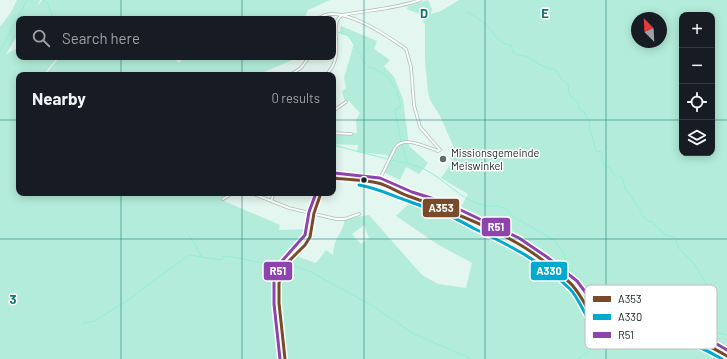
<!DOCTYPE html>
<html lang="en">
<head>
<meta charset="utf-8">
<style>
	:root { --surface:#171b24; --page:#20242c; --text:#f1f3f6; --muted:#9ea1a6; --line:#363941 }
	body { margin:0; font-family:Barlow,sans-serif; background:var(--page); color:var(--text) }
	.controls { position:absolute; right:12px; top:12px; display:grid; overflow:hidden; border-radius:8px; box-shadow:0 2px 10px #0003 }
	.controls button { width:36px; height:36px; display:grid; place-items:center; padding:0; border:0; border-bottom:1px solid var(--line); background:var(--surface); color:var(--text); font:20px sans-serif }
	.compass { position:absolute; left:631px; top:12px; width:36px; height:36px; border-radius:50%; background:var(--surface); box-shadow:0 2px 10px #0003; rotate:336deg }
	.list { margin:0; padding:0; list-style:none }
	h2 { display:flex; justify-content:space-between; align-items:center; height:52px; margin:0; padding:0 16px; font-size:17px }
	h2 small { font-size:13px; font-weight:400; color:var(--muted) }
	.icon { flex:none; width:22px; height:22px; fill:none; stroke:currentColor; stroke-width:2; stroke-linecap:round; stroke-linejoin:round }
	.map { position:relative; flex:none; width:727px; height:359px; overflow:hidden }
	.search { position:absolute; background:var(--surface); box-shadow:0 2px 10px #0003; left:16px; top:16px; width:320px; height:44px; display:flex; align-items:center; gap:10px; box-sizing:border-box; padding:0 14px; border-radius:8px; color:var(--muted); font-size:15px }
	.panel { position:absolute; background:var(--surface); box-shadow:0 2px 10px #0003; left:16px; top:72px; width:320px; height:124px; border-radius:8px }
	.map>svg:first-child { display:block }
	.green { fill:#b3ecda; fill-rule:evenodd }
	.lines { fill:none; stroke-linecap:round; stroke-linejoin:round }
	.stream { stroke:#91f0d4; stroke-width:1 }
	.minor-casing { stroke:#afbeb9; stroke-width:3.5 }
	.tertiary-casing { stroke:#afbeb9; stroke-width:4 }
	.minor { stroke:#fbfefd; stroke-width:2 }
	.tertiary { stroke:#fbfefd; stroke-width:2.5 }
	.bus-1-casing { stroke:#fff; stroke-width:6 }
	.bus-2-casing { stroke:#fff; stroke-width:6 }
	.bus-3-casing { stroke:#fff; stroke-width:6 }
	.bus-1 { stroke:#7a4b2a; stroke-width:3 }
	.bus-2 { stroke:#00a9ce; stroke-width:3 }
	.bus-3 { stroke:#8e44ad; stroke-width:3 }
	.grid { fill:none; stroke:#0f766e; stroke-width:1; stroke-opacity:0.55 }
	.poi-dot { fill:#5f6e69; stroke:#fff; stroke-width:1.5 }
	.bus-dot { fill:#182521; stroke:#fff; stroke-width:1.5 }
	.labels { text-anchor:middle; stroke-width:3; stroke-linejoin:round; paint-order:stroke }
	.poi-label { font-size:11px; fill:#182521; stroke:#fff; text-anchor:start }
	.key { fill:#fff; stroke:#babebc; stroke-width:1 }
	.key-label { font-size:11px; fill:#182521 }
	.grid-label { font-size:13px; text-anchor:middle; font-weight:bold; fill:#0f766e; stroke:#fff; stroke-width:3; stroke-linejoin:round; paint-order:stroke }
	.line-badge { stroke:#fff; stroke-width:1.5 }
	.badge-label { font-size:11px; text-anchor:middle; font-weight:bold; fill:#fff }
</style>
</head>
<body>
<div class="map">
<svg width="727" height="359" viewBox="0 0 727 359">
	<rect width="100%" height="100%" fill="#e3f6ef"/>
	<path class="green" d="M17,0H40L38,6L42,0H330L308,10L304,19H19V33L6,54L19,47V57H58L43,75H19V193H234L224,201L280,225L279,230L310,229L312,239L299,257L316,263L326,250L333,255C334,237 342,235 345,219L369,215L422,275L438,284L466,288L472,263L437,244L396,216L415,198L436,203L458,213L468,194L441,178L452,162L450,156L455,150L440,116L430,100L428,92L425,60V24L419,14L407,9L408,6L428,0L432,9L431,14L441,11L459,0H727V359H0V27L11,12ZM682,15H712V153H682ZM637,18H661V42H637ZM364,225L369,238L361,244L352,234Z
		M341,26L377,41L374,49L390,60L384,66L394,77L403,99L409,146L428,163L419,174L406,167L400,180L385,173L388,155L357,152L358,145L333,144V132L357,133L356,120L360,113L349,101H345L342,92L346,88L344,78L354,44L348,36L340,32Z
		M60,57H173L179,63L184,57H294L292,60L257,75H45Z"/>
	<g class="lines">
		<path class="stream" d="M43,0L48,4L52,17L57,19
			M468,12C473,16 479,19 484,23C493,30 498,45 511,45L513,52L516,55L527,56L538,64L557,71L561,79L568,84L569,94L575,101L578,102L580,111L583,110L590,123L589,129C594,137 593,143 596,151L602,152V162L607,167H609L616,177
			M333,30L334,31
			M338,32L349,36L366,65
			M0,51L27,0
			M369,67C389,73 396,85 401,106L395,110L401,141
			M333,145L387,159
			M402,145L408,163
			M391,160C401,162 414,164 424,169C444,179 460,199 482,205C491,208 505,202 512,216L554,240L565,255L564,262L567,267L576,275L587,292L597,302L620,312
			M619,176L622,177L625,188L642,212L641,215L649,222L651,221L665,235L674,237
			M189,235L202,257
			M676,240L677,246L695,265L708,286L707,288V300
			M290,264L311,272L371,305L414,334L472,359
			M140,291L189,255L221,260L224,256C237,257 250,261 264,263C271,264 278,260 285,262
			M623,313L631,317L636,311L641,310L646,314L659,318L676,315L692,317L699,320L710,331L727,335
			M699,319L706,305
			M83,323L95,321L137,294
			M615,329L631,317
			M578,359L605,340"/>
		<g class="minor-casing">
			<path id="minor" d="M318,19C338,1 389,37 406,49L411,67L414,105L420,127L440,150L438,151C426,147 404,135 395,148L378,183
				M290,75L301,68L309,57
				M326,75C348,53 326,26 342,15C368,10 395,9 420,0
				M333,111L346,102
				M333,133L351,134
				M251,193L289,208L336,219H345L359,214
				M223,199L233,193
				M271,201L274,193"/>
		</g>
		<g class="tertiary-casing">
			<path id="tertiary" d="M333,178L378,183L410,197L442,207L517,243L544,261L573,285L582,296L598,325L605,330L618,331L645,327L664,330L684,335L708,345L727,356
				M285,359L279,303V283L286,264L305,245L310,237L314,213L321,193"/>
		</g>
		<use href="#minor" class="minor"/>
		<use href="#tertiary" class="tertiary"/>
		<g class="bus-1-casing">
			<path id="bus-1" d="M333,178C347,180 364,179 378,183C390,186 400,194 411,197C447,210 484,224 517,243C535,253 552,267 568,281C583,293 591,322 603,329C615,336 632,327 645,327C674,327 703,342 727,356
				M285,359L279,303V283L286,264L305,245L310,237L314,213L321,193"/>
		</g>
		<g class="bus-2-casing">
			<path id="bus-2" d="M359,185C377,188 391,195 408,201C418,205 429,208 440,212C452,216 464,223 475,229C509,245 543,262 570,289C581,300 589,329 603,335C617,340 632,332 645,332C673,333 699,346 722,359"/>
		</g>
		<g class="bus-3-casing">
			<path id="bus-3" d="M334,173L380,178L412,192L444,202L519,238L547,257L577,281L586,293L602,322L607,325L618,326L645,322L665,325L686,330L710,340L727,350
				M280,359L274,304V282L282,261L305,235L309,212L316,193"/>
		</g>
		<use href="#bus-1" class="bus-1"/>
		<use href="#bus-2" class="bus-2"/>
		<use href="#bus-3" class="bus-3"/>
	</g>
	<path class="grid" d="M121,0V19M242,0V19M364,0V359M485,0V359M606,0V359M121,57V75M242,57V75M0,120H19M333,120H682M712,120H727M121,193V359M242,193V359M0,239H727"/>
	<circle class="poi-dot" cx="443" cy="159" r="4"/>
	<circle class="bus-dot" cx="364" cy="180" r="3.5"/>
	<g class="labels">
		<g class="poi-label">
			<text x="451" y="157">Missionsgemeinde<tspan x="451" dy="13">Meiswinkel</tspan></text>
		</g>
	</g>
	<rect x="585" y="285" width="132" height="64" rx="6" class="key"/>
	<rect x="593" y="296" width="18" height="6" fill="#7a4b2a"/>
	<rect x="593" y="314" width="18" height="6" fill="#00a9ce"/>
	<rect x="593" y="332" width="18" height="6" fill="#8e44ad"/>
	<g class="key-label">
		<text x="618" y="303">A353</text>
		<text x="618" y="321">A330</text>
		<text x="618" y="339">R51</text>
	</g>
	<g class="grid-label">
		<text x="424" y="18">D</text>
		<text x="545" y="18">E</text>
		<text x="13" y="304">3</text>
	</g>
	<g class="line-badge">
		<rect x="422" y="198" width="38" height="20" rx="4" fill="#7a4b2a"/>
		<rect x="481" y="217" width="30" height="20" rx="4" fill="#8e44ad"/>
		<rect x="530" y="261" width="38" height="20" rx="4" fill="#00a9ce"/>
		<rect x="263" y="261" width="30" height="20" rx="4" fill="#8e44ad"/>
	</g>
	<g class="badge-label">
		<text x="441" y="212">A353</text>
		<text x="496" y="231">R51</text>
		<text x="549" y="275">A330</text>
		<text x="278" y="275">R51</text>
	</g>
</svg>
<div class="controls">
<button>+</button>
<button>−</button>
<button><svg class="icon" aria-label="locate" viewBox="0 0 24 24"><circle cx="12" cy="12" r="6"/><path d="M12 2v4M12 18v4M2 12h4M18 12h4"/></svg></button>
<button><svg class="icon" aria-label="layers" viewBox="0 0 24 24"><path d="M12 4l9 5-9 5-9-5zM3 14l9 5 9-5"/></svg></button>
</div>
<svg class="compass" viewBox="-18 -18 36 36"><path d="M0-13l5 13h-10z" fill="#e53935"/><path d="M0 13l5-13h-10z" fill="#9ea1a6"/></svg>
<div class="search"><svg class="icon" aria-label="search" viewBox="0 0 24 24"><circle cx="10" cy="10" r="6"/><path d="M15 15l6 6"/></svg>Search here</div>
<section class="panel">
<h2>Nearby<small>0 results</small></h2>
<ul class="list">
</ul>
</section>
</div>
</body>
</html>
